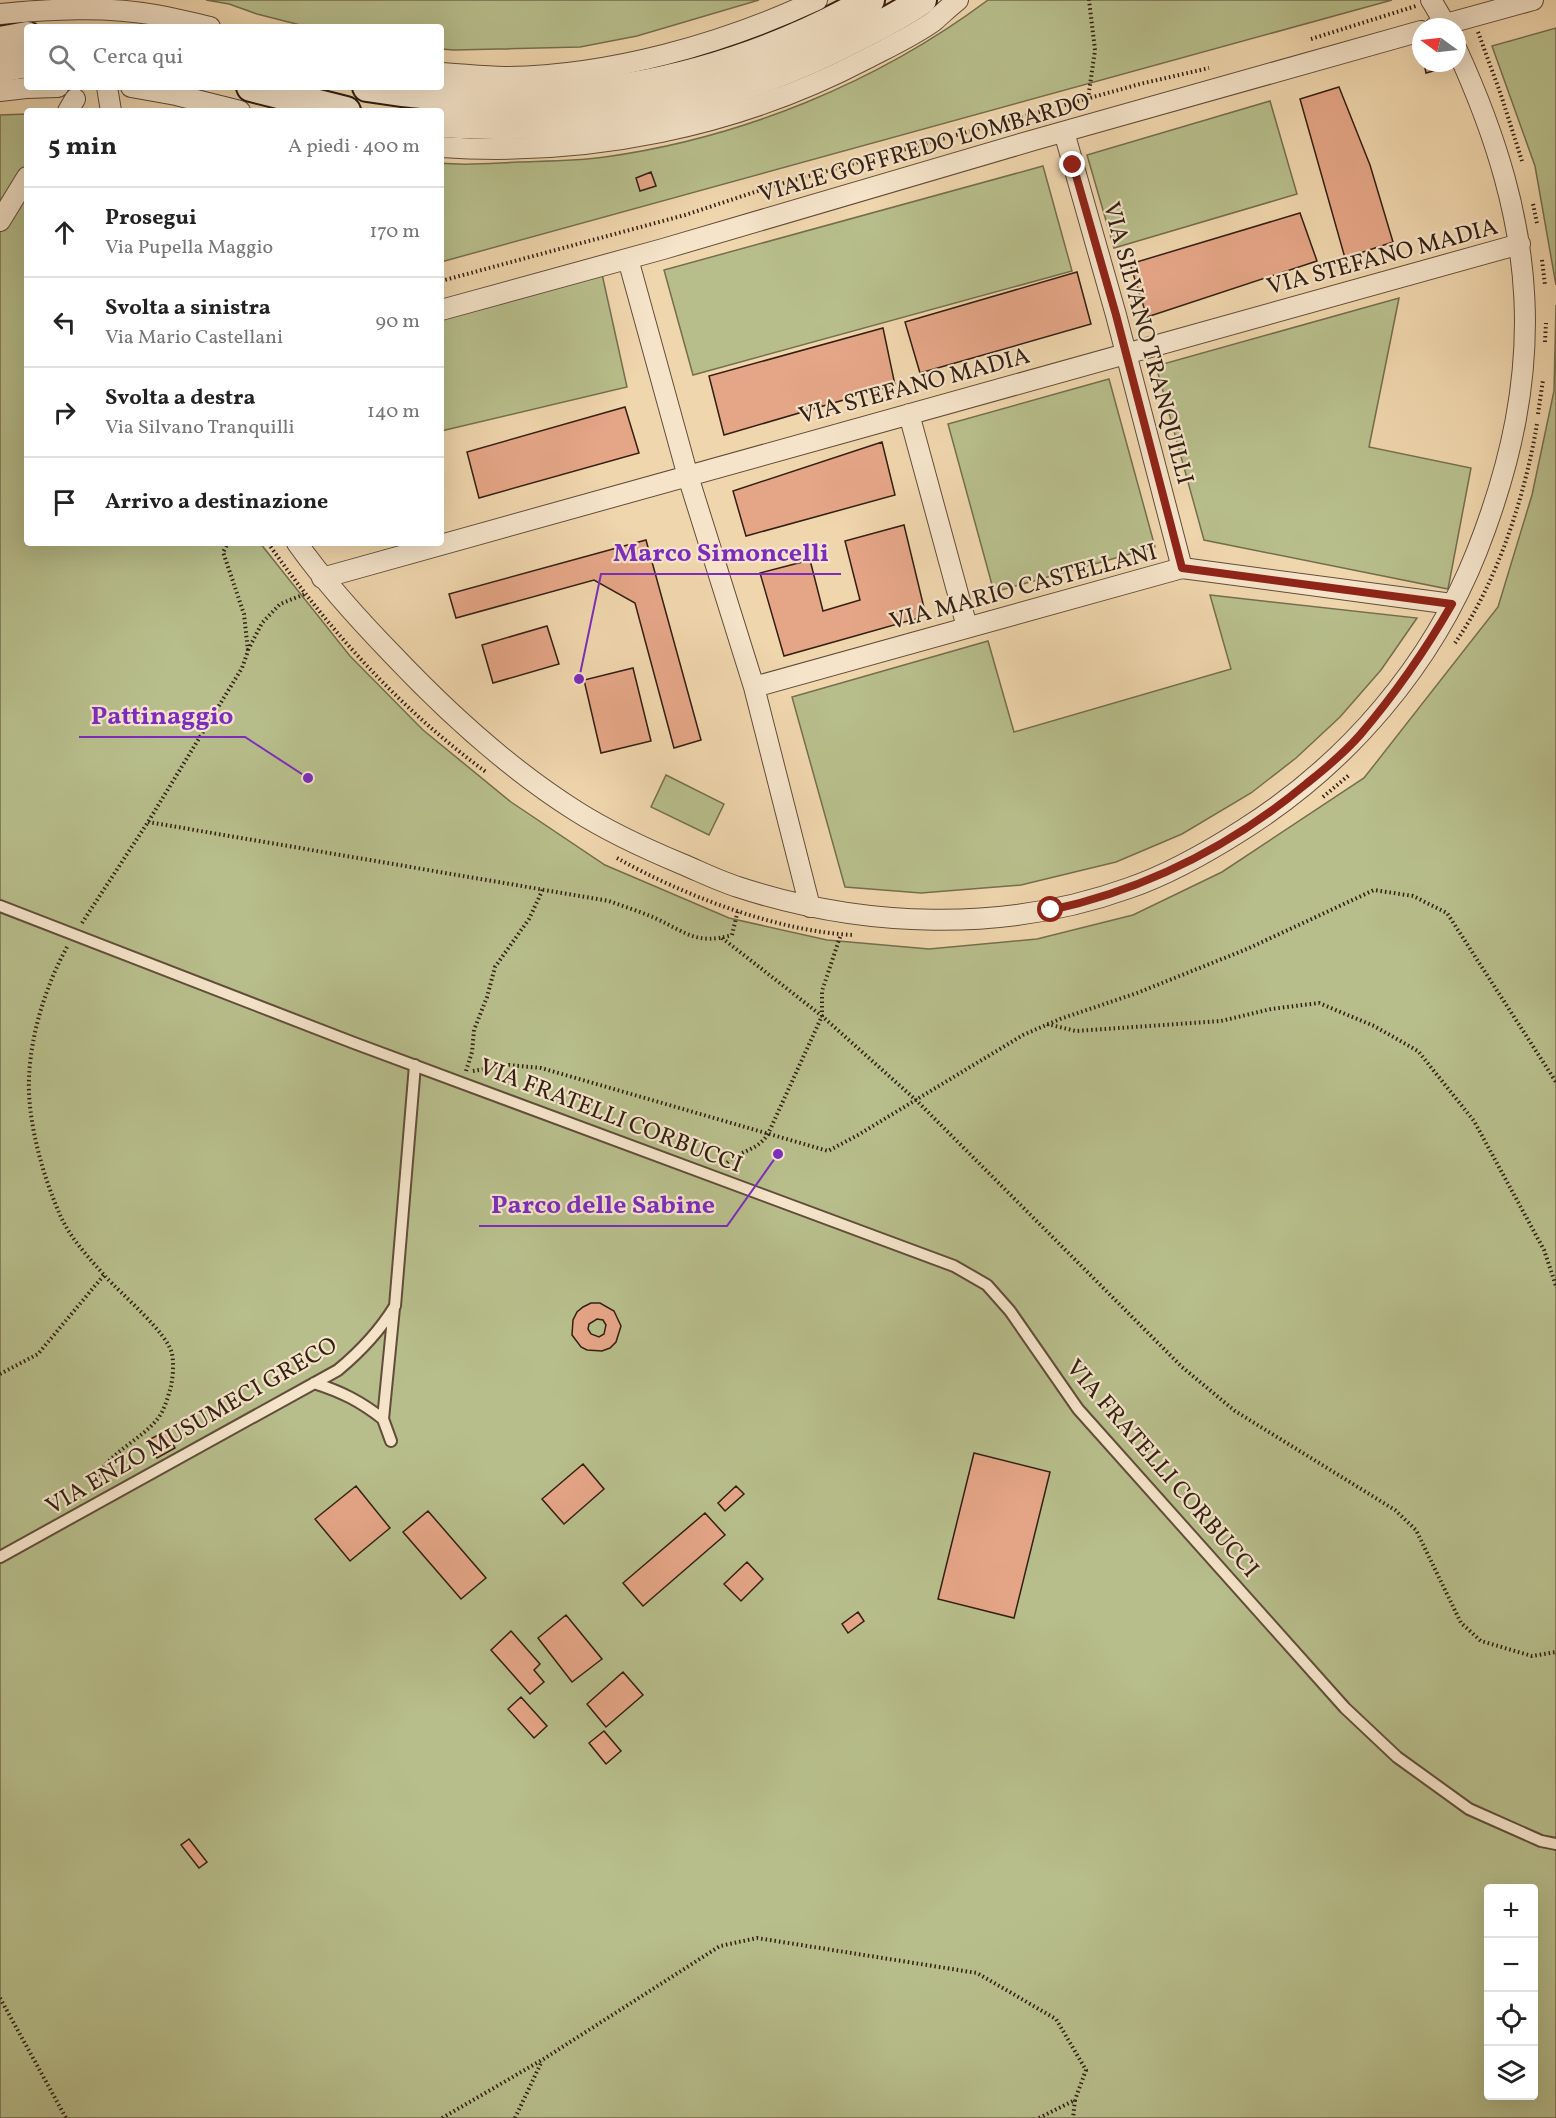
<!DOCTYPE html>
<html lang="it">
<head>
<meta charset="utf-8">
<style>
	:root { --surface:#fff; --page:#f6f6f6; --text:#222; --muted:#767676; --line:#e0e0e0 }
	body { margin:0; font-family:Vollkorn,serif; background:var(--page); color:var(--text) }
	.controls { position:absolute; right:18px; bottom:18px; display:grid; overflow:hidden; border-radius:6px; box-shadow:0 6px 24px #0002 }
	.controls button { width:54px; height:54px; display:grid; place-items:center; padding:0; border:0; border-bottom:2px solid var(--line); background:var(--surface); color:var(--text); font:30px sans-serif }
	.compass { position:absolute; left:1412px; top:18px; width:54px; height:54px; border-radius:50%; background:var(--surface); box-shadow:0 6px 24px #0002; rotate:285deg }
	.stop { position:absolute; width:18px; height:18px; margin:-14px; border:4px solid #8f2418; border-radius:50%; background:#fff }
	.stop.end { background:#8f2418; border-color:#fff; box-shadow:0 2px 6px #0008 }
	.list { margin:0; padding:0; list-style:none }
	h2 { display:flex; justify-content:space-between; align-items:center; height:78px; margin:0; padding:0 24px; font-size:26px }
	h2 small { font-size:20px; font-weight:400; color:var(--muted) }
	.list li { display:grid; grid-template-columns:39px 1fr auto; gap:18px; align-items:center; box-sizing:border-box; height:90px; padding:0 24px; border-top:2px solid var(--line) }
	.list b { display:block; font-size:22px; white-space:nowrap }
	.list p { margin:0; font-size:20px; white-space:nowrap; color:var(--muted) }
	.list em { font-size:20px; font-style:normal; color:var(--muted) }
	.icon { flex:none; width:33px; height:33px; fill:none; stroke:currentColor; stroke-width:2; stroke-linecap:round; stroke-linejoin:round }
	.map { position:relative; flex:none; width:1556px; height:2118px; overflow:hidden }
	.search { position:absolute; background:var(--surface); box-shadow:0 6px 24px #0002; left:24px; top:24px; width:420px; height:66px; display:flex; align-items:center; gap:15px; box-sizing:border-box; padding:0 21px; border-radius:6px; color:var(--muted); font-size:22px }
	.panel { position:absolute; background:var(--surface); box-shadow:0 6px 24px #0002; left:24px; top:108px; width:420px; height:438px; border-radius:6px }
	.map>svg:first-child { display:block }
	.green { fill:#b7be8b; stroke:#756e4f; stroke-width:1.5; fill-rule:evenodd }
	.building { fill:#e5a687; stroke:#331f13; stroke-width:1.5; fill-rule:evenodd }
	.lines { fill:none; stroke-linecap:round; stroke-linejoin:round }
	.lane-casing { stroke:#624d3a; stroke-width:14 }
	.street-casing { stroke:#624d3a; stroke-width:22 }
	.secondary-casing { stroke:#331f13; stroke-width:32 }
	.path { stroke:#331f13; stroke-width:4; stroke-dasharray:1.5 3; stroke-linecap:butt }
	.lane { stroke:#f5e4ca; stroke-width:10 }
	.street { stroke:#f5e4ca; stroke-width:20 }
	.secondary { stroke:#f5e4ca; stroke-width:28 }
	.route { stroke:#8f2418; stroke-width:8 }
	.labels { text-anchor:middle; stroke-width:4.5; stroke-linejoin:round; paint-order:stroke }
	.street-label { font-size:24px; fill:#331f13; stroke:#f5e4ca }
	.leader { fill:none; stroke:#7b2cbf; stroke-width:2 }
	.callout-dot { fill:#7b2cbf; stroke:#f5e4ca; stroke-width:2 }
	.callout-label { font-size:26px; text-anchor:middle; font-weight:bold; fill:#7b2cbf; stroke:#f5e4ca; stroke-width:4.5; stroke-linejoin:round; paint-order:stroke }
</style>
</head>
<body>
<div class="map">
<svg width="1556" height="2118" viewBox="0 0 1556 2118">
	<rect width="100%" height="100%" fill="#f0d6ad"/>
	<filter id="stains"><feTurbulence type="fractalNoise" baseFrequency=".00333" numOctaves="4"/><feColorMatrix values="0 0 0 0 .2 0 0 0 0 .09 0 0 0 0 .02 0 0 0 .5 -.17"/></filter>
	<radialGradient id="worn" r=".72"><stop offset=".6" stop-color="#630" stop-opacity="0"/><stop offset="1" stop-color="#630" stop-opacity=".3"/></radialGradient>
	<path class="green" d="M206,0H759L637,36L580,47L454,50L441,49V27H308L257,14L229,4Z
		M988,0H1392L441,262V163C466,166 493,163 518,162C547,161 576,161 605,157C741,138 877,83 988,0Z
		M1556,28V285L1535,166L1492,46Z
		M1270,101L1297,194L1114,248L1087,155Z
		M27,114V543H260L350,656L423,730L511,802L605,865L729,918L827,940L929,949L1037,939L1133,915L1222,872L1364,778L1498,607L1532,495L1554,391L1556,305V2118H0V115ZM1488,1888H1534V2096H1488Z
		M1043,166L1072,271L693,375L664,270Z
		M602,274L627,387L441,431V317Z
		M1399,298L1369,447L1471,468L1448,589L1204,540L1156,366Z
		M1109,379L1155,547L994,592L948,424Z
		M1210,595L1417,618L1381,670L1340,717L1296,758L1251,793L1182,834L1116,862L1021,885L921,893L845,887L792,697L988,641L1014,732L1231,669Z
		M666,775L724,804L709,835L651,807Z"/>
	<path class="building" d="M1424,63H1443L1444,68L1426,73Z
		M1339,87L1370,165L1393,242L1345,258L1300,99Z
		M651,172L656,186L640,191L636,178Z
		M1300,213L1317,261L1147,317L1130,264Z
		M1077,272L1091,324L920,373L905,322Z
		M883,328L895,385L724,435L709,376Z
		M625,407L639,453L479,498L467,452Z
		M882,442L895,495L746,536L733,491Z
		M904,525L926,616L784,656L760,573L810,560L823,611L860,600L845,541Z
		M646,540L701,740L674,748L635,603L594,580L456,618L449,594Z
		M547,626L559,664L493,683L482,645Z
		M633,668L651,741L601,753L584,680Z
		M591,1303H600L614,1311L621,1326L616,1342L610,1348L602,1351L587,1350L581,1347L572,1335L573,1320L577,1312L583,1307ZM597,1319L603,1320L606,1325L604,1334L599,1337L591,1334L588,1329L589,1324Z
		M165,1431L175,1448L157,1458L147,1441Z
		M974,1453L1050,1472L1014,1618L938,1599Z
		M583,1464L604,1489L564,1524L542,1499Z
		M356,1486L390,1528L350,1561L315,1519Z
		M736,1486L744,1494L725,1511L718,1503Z
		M428,1511L486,1578L461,1599L403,1532Z
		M705,1513L725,1535L643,1606L623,1583Z
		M747,1562L763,1579L741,1601L724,1584Z
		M858,1612L864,1621L848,1633L842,1624Z
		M566,1615L602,1659L572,1682L538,1638Z
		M511,1631L540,1664L534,1670L544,1682L530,1694L491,1650Z
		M623,1672L643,1695L606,1727L587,1704Z
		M521,1697L547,1726L534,1738L508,1709Z
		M604,1731L621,1751L606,1764L589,1743Z
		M189,1839L207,1862L199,1868L181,1845Z"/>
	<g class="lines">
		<g class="lane-casing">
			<path id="lane" d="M0,906L354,1043L954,1266L987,1285L1010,1311L1078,1409L1345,1708L1397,1757L1469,1809L1541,1841L1556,1844
				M314,1383C342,1392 360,1401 383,1419
				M391,1441L383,1419L394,1308
				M0,1557L338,1370C361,1351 379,1332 395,1306L415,1065"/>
		</g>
		<g class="street-casing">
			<path id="street" d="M1431,0L1447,27
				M0,14C51,9 105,6 156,15C174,18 192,23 210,27
				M1435,27L1533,0
				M441,73C462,74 483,77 505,77C609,76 723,44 817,0
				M107,87L111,111
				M131,87L176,95L240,111
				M0,91L26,88L58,87
				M68,111L75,99
				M1064,132L1116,315L1182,568
				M441,147C587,157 737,127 866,59C889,47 913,36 934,21C942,14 949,7 958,0
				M0,221L27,177
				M628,259L687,473L754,687L810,907
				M441,310L663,249L1034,140L1421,31
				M909,414L967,627
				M297,543C326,584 359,620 394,656C449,714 508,768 576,811C609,832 646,849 682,864C701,872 719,881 738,887C863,928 1004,933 1129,888C1170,874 1208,852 1244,829C1348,763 1432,665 1477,551C1549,368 1538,227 1457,50
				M322,578C720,464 1120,355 1520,244
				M754,687L1182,568L1452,604"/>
		</g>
		<g class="secondary-casing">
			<path id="secondary" d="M0,41L27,36
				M0,68L27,63
				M251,87L346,111
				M367,87C542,116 715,88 870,0
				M441,123C477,125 514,126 550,124C656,118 765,86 859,36C880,25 903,14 922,0"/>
		</g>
		<path class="path" d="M1478,32L1501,95L1522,161
			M1311,39L1416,6
			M1088,99L1095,50L1089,0
			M1533,204L1537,223
			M1542,260L1545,285
			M441,281L685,215L773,186L1140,84L1209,68
			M1545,342L1546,323
			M1538,414L1543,380
			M268,543C329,630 400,709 486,772
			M1455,643C1497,583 1525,496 1537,424
			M248,650L262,623L280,604L305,594
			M1323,797L1349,775
			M148,822L609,901C625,907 642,912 657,919C687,933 697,945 732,935L738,910
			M617,858C682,895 779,932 854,935
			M82,923L148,822L242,668L248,651L244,614L223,552L228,543
			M722,938L822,1016L916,1100L1182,1367L1235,1411L1395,1510L1416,1530L1461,1623L1481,1641L1532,1656L1556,1652
			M67,947C46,985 31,1033 29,1077C27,1121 43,1177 61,1217C71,1239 89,1258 105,1276C120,1293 168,1333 172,1354C174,1364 173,1376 171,1386C169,1394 166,1404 162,1412C147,1440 103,1451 93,1488
			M1047,1024L1076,1031L1221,1021L1271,1009L1319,1003L1374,1026L1418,1051L1474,1121L1544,1250L1556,1286
			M466,1071L472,1052L474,1030L487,997L495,967L529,919L543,889
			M473,1071L509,1065L541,1068L828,1151L858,1135L1023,1035L1060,1019L1137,993L1247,949L1374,890L1413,896L1447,913L1556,1082
			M724,1166C737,1150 756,1153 768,1134L822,1016V991L841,934
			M0,1374L38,1354L104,1275
			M0,1998L66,2118
			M442,2118L542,2060L720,1946L757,1938L977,1973L1056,2019L1086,2070L1075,2100
			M515,2118L542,2061
			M1039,2118L1075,2100L1073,2118"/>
		<use href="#lane" class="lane"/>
		<use href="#street" class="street"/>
		<use href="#secondary" class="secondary"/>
	</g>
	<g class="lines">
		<path class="route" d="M1051,910C1147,889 1230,847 1306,784C1325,769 1344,753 1360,735C1395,694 1425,651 1452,604L1182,568L1116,315L1073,165"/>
	</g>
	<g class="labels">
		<g class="street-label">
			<text transform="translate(924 147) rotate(-16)" y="8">VIALE GOFFREDO LOMBARDO</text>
			<text transform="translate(1382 256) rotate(-15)" y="8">VIA STEFANO MADIA</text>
			<text transform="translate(1149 343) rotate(75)" y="8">VIA SILVANO TRANQUILLI</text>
			<text transform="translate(914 385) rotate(-15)" y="8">VIA STEFANO MADIA</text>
			<text transform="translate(1023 586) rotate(-15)" y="8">VIA MARIO CASTELLANI</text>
			<text transform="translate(611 1115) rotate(21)" y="8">VIA FRATELLI CORBUCCI</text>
			<text transform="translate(191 1425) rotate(-30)" y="8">VIA ENZO MUSUMECI GRECO</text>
			<text transform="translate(1163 1468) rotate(49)" y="8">VIA FRATELLI CORBUCCI</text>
		</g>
	</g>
	<path class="leader" d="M579 679L601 574H841M308 778L245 737H79M778 1154L727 1226H479"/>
	<g class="callout-dot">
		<circle cx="579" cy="679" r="6"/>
		<circle cx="308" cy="778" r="6"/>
		<circle cx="778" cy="1154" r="6"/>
	</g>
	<g class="callout-label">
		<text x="721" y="561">Marco Simoncelli</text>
		<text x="162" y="724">Pattinaggio</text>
		<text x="603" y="1213">Parco delle Sabine</text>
	</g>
	<rect width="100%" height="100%" filter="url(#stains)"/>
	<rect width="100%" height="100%" fill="url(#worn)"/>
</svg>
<div class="controls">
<button>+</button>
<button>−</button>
<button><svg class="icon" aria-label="locate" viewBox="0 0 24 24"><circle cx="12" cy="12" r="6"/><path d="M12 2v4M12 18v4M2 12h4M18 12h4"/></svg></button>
<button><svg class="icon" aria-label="layers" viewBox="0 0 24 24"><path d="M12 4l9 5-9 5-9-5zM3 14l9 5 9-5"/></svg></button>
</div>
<svg class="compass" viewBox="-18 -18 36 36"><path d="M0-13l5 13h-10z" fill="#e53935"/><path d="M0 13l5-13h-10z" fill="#767676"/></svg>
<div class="stop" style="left:1051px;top:910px"></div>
<div class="stop end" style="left:1073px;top:165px"></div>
<div class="search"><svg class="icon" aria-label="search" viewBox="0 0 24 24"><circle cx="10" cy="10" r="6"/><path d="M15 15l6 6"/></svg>Cerca qui</div>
<section class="panel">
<h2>5 min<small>A piedi · 400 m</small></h2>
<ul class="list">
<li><svg class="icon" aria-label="ahead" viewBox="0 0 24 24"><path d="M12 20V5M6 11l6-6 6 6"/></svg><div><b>Prosegui</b><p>Via Pupella Maggio</p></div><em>170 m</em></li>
<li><svg class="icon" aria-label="left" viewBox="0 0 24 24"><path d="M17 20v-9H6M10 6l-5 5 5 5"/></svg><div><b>Svolta a sinistra</b><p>Via Mario Castellani</p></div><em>90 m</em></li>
<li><svg class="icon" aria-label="right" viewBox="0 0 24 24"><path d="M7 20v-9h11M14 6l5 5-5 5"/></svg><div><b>Svolta a destra</b><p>Via Silvano Tranquilli</p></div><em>140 m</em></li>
<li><svg class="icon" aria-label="arrive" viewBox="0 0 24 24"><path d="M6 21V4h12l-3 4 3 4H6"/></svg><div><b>Arrivo a destinazione</b></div></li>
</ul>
</section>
</div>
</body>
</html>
